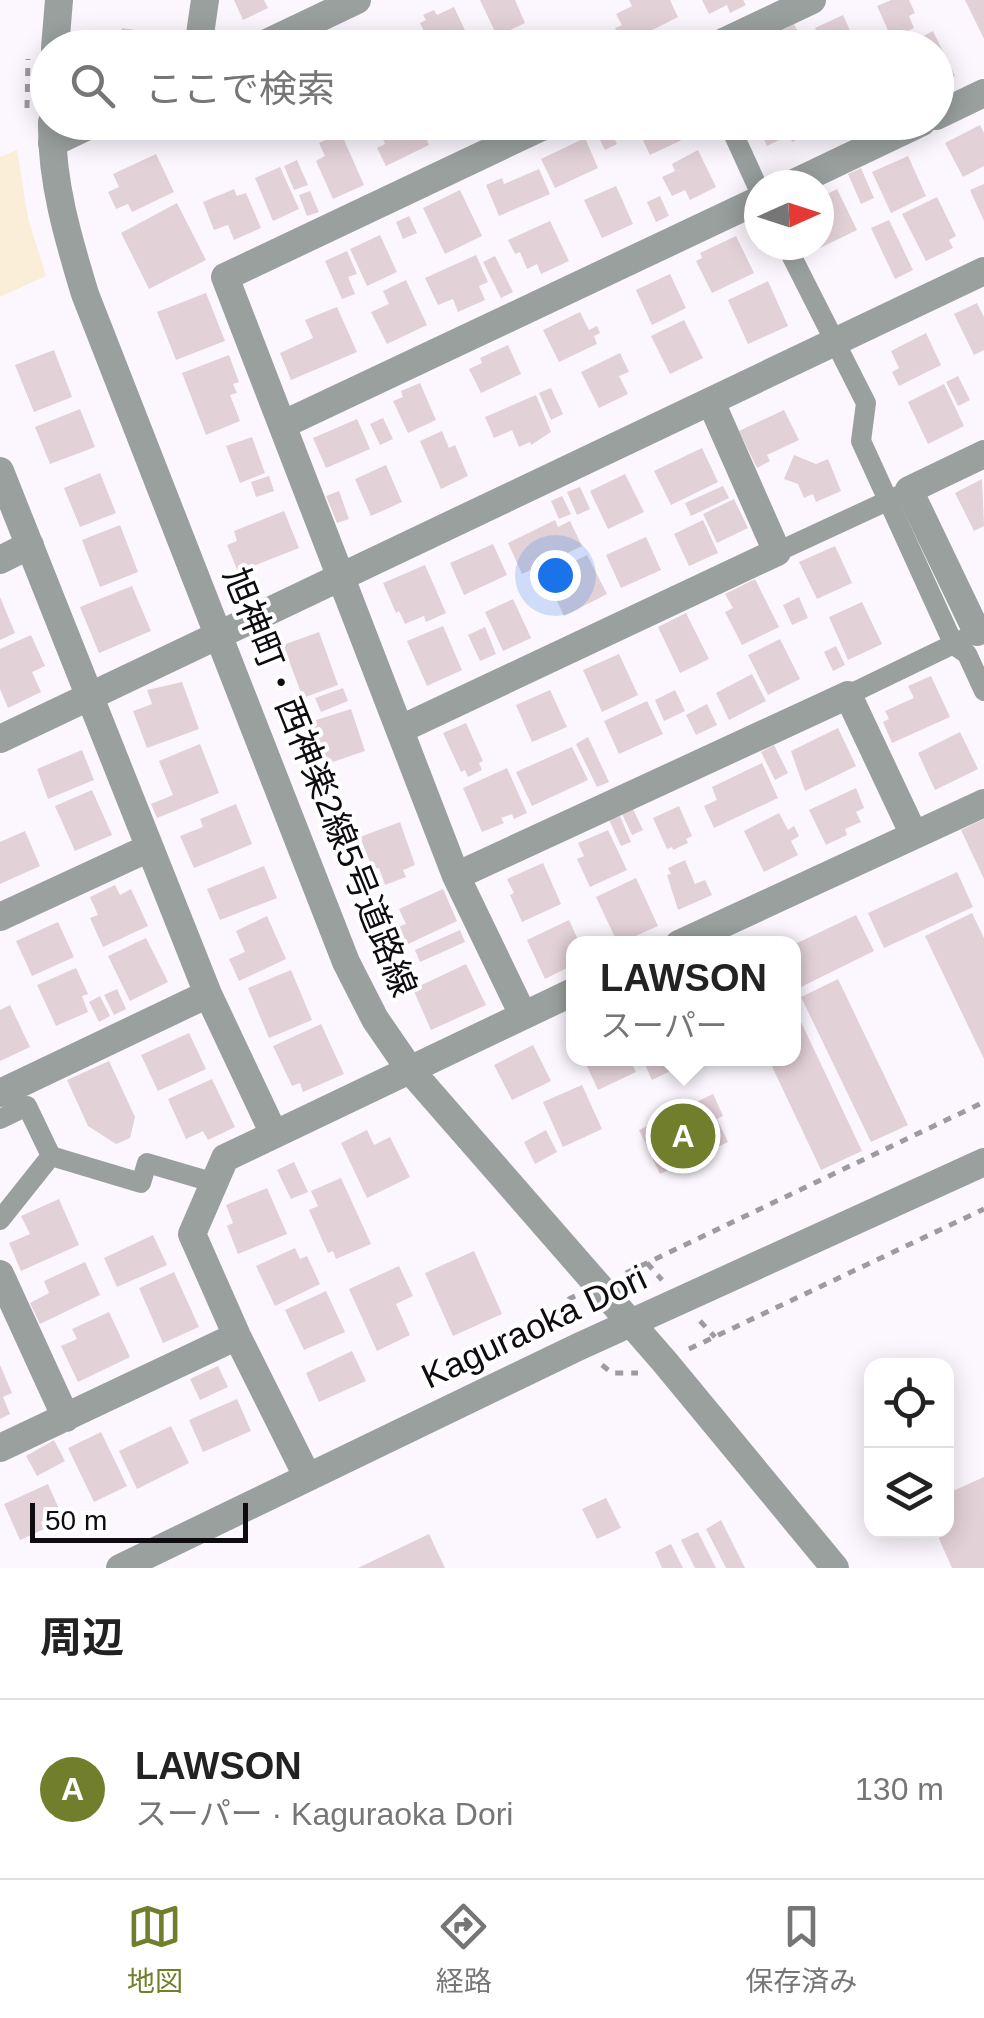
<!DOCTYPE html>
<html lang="ja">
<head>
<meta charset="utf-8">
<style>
	:root { --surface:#fff; --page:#f2f2f2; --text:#222; --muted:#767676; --line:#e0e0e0; --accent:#717f2d }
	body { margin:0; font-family:Arial,"Noto Sans JP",sans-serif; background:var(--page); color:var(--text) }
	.controls { position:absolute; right:30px; bottom:30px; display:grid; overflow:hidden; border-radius:20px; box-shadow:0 5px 25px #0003 }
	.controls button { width:90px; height:90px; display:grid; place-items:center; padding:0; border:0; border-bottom:2px solid var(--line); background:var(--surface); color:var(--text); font:50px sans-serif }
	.compass { position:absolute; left:744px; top:170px; width:90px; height:90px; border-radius:50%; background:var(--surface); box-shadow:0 5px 25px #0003; rotate:87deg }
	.scale { position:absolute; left:30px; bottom:25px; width:218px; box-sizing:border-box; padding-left:10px; border:5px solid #0f0c11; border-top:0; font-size:28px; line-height:35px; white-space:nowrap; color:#0f0c11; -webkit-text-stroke:8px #fff; paint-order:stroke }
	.you { position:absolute; left:555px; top:575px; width:35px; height:35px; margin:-25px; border:8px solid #fff; border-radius:50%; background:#1a73e8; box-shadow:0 0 0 15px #1a73e833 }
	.badge { display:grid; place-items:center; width:65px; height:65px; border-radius:50%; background:var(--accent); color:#fff; font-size:32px; font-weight:700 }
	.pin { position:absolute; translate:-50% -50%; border:5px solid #fff; box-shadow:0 2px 10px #0006 }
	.popup { position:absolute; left:566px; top:936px; width:235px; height:130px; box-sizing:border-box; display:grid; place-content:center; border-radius:20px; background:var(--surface); filter:drop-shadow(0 2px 8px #0005); font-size:32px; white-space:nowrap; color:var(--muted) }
	.popup b { font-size:38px; color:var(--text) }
	.popup::after { content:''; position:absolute; left:50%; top:100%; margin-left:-20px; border:20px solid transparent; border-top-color:var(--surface) }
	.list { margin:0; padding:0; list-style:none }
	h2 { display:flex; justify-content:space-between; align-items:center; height:130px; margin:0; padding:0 40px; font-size:42px }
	h2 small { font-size:32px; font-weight:400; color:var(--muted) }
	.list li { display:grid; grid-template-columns:65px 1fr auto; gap:30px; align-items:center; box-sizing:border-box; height:180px; padding:0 40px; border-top:2px solid var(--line) }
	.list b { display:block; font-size:38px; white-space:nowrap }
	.list p { margin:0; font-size:32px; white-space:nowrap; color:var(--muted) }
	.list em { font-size:32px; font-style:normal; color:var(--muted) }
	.icon { flex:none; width:55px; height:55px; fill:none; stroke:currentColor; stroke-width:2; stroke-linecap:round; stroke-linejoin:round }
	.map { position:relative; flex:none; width:984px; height:1568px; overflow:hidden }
	.search { position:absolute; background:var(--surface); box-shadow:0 5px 25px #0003; left:30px; right:30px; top:30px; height:110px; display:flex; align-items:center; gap:25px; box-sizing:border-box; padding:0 35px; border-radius:55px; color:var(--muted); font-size:38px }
	.sheet { height:310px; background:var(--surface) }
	nav { display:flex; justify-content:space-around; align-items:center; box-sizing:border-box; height:140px; border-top:2px solid var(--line); background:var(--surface); font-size:28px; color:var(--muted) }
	nav a { display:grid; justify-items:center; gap:5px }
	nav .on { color:var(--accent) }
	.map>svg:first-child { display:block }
	.industrial { fill:#faeed9 }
	.building { fill:#e2d1d7 }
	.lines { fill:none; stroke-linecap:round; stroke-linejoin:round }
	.path { stroke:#9e9aa1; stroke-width:5; stroke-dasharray:8 8; stroke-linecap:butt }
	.pedestrian { stroke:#9aa09d; stroke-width:20 }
	.minor { stroke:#9aa09d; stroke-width:28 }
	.tertiary { stroke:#9aa09d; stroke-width:28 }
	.labels { text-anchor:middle; stroke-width:8; stroke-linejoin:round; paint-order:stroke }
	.street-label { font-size:35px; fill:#0f0c11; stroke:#fff }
</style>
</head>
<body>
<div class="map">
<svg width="984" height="1568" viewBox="0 0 984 1568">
	<rect width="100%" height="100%" fill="#fcf7ff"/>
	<path class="industrial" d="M17,150L28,218L46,276L0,297V157Z"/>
	<path class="building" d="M234,0H264L268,8L243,20Z
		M480,0H515L525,23L497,36Z
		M629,0H670L678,17L623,45L615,28L622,25L616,14L632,6Z
		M702,0H743L746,5L730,13L727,5L709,14Z
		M891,0H909L915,13L909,16L914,28L892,39L877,6Z
		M965,0H984V39Z
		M454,7L471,43L463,48H432L420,23L426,20L423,15L434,10L437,15Z
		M843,15L858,48H810L821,42L815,28Z
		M794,24L803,42L790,48L782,30Z
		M122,28L161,34L159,48H120Z
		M574,30L583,48H538Z
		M933,31L955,76L936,85V48H901Z
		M408,33L416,48H369L368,45L386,36L390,42Z
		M375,122H419L429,145L386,166L377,148L385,144Z
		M591,122H606L617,144L605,150Z
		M634,122H681L688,137L650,155Z
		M757,122H806L808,127L802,130L805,136L792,142L789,135L767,146Z
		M980,125L984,133V166L963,177L945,143Z
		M341,133L364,185L333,199L316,161L325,156L319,143Z
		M585,138L598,168L555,188L541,159Z
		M698,150L716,187L690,200L685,190L672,196L662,177L675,171L672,164Z
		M156,154L174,192L132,212L128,204L116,209L108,192L119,187L113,174Z
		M908,156L926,196L891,213L872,172Z
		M297,160L308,185L294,190L284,166Z
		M280,167L299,209L273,221L255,178Z
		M861,168L874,198L861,204L848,174Z
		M539,169L550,194L499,216L486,185L502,178L504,184Z
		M984,184V221L970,190Z
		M616,186L633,224L602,238L584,200Z
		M234,189L237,196L246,193L261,228L234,240L228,225L214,230L203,202Z
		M837,189L857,230L820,248L819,198Z
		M460,190L482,236L445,254L423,208Z
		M310,191L319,212L307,216L299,195Z
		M660,196L669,216L656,222L647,202Z
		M937,197L956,236L949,240L953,248L926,261L902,214Z
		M177,203L206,260L149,289L121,233Z
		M409,216L417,233L403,239L396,222Z
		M889,220L913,270L895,279L871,228Z
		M550,221L569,261L541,274L537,264L527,269L520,252L515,254L508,240Z
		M380,235L397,272L367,286L350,249Z
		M736,236L754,273L712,293L696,261L702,258L700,253Z
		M347,251L357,274L348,277L355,294L342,299L325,261Z
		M476,255L488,282L479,286L485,300L458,312L453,299L438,305L425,278Z
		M495,256L513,292L501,298L483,262Z
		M670,274L686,308L652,325L636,290Z
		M406,280L427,325L387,344L371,312L389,304L383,291Z
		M768,281L788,326L748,344L728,300Z
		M206,293L225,341L176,360L157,312Z
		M977,303L984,317V350L974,355L954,314Z
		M337,307L357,352L291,380L280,353L313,338L305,320Z
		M580,312L589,330L597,326L600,333L594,336L597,344L559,362L543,330Z
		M684,320L703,358L670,374L651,336Z
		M926,333L941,365L899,386L892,372L899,368L891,351Z
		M508,345L521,374L481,393L469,369L482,363L480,358Z
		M54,350L72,397L34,412L15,365Z
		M620,353L629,372L619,376L628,394L599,408L581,372Z
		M229,355L239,382L233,384L237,393L230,395L240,421L206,435L182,373Z
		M958,376L970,400L958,406L946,382Z
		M420,383L436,420L408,433L393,401L403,397L401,391Z
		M944,384L964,426L928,444L908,402Z
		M551,388L563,414L551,420L539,393Z
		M536,395L551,432L531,445L530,442L519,447L512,430L494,438L485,417Z
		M80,409L95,447L50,464L35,427Z
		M784,410L799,440L767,455L770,461L757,468L739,431Z
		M383,418L393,439L380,445L370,424Z
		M357,419L370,449L326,468L313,438Z
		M442,431L449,448L455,445L468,476L441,489L420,441Z
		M252,437L265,473L240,483L226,446Z
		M702,448L718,482L671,505L654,471Z
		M794,455L816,464L828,459L841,491L816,502L813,494L804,498L798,484L784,479Z
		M386,465L402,502L371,516L355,479Z
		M100,473L116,513L80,527L64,488Z
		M625,474L644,512L608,529L590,491Z
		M269,476L274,491L256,497L251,482Z
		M982,479L984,526L974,531L955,493Z
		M723,486L729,498L691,516L685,503Z
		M580,487L590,509L577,515L567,492Z
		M339,491L349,519L337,523L326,496Z
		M562,496L571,514L559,519L551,501Z
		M734,499L748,528L717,543L703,514Z
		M284,511L299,548L238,572L227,545L237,541L234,531Z
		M555,520L558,527L570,521L582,546L522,574L508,543Z
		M703,520L718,553L689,566L674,534Z
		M120,525L138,572L100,587L82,540Z
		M646,537L661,570L621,588L606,555Z
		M493,544L507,575L464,595L450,563Z
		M835,546L852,583L817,599L799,562Z
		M587,555L607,594L564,616L545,576Z
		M425,565L446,613L426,622L424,616L405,624L399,611L396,613L383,583Z
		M755,579L779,627L742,645L725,612L733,608L725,594Z
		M132,586L151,631L99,653L80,607Z
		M0,597L15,633L0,640Z
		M799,597L808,618L792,625L783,605Z
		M513,599L531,638L503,651L485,612Z
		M862,602L882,644L848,660L829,617Z
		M686,613L709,659L680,673L658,627Z
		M443,626L462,670L427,686L407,641Z
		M485,627L496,654L480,661L468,635Z
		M319,632L338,685L303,698L283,645Z
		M31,635L45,666L32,672L41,692L8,708L0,689V649Z
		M780,639L800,679L768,695L748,655Z
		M836,646L845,665L833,671L824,652Z
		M619,654L638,695L602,712L583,670Z
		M752,674L766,701L729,720L716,693Z
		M931,676L950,717L892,743L883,722L889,719L885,711L914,698L908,686Z
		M182,682L199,729L147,748L133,711L152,704L147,690Z
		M343,688L348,701L321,712L315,698Z
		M550,690L567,727L532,742L516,705Z
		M675,690L685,711L664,721L655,700Z
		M647,701L663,734L619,754L604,721Z
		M707,704L717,725L696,735L686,715Z
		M351,709L365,751L324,765L310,722Z
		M466,723L483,761L479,763L482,770L468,777L465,770L461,772L443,733Z
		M838,728L856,766L805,791L791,751Z
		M960,732L978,769L935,790L918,753Z
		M588,737L609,782L597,787L576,744Z
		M200,744L219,793L157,818L151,804L173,795L159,761Z
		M774,745L788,773L775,780L761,752Z
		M572,747L588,780L532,806L516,772Z
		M82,750L94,780L48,799L37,769Z
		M762,763L778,798L714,828L704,806L717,800L712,787Z
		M507,768L527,813L514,819L512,814L501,818L504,823L482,832L463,788Z
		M856,788L864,808L856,812L861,822L845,829L847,835L826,845L809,810Z
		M92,790L112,835L75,851L55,806Z
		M236,804L252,844L194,868L180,836L203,827L200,819Z
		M679,806L692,836L686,839L688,843L673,850L672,847L667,849L653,818Z
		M633,809L643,830L632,835L622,814Z
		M779,813L788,830L794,826L799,836L791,841L798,855L764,872L744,831Z
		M620,816L631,842L621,846L609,820Z
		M984,819V879L961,830Z
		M400,822L415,865L403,870L406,877L385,885L379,868L373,870L360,837Z
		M608,830L627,870L590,887L577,859L584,856L578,843Z
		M25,831L40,866L0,884V842Z
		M685,860L695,884L705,880L712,895L678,910L667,875L671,874L668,868Z
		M543,863L561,904L522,922L510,895L514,893L507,879Z
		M264,866L277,898L220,920L207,889Z
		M957,872L973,907L884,948L868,913Z
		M636,878L658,926L618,944L596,897Z
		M115,885L120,895L131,889L148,926L103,947L90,918L98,915L90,897Z
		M443,889L457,921L406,945L398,927L406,924L399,909Z
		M972,913L984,938V1059L925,936Z
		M856,915L874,951L793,991V945Z
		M267,916L286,959L239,981L229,959L245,952L236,931Z
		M569,920L580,944H573V965L545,979L527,940Z
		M58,922L74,957L32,976L16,941Z
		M460,930L465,942L420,962L415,950Z
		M146,938L168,982L130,1001L108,956Z
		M466,964L486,1005L431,1030L413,989Z
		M76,968L88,994L82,996L88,1012L56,1026L37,985Z
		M291,970L312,1020L269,1038L248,988Z
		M838,979L908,1125L871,1142L801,997Z
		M117,989L126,1009L114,1015L104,995Z
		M100,996L110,1016L99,1022L89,1002Z
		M10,1005L30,1047L0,1061V1010Z
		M793,1005L862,1151L821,1170L768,1058H793Z
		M321,1024L344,1074L303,1092L300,1083L292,1086L273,1046Z
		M189,1033L206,1069L158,1091L141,1055Z
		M533,1045L551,1081L512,1100L494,1065Z
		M583,1058H629L636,1072L598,1090Z
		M642,1058H697L652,1080Z
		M109,1061L135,1117L130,1138L116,1144L88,1126L67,1080Z
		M212,1079L235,1127L208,1140L203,1131L186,1139L168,1099Z
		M582,1085L602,1129L563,1147L543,1102Z
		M713,1094L723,1116L717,1119L728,1142L660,1174L639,1130Z
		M367,1130L374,1145L390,1137L410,1177L367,1198L341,1143Z
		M546,1130L557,1152L535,1164L524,1142Z
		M294,1162L308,1192L291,1199L277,1170Z
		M341,1178L371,1244L336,1259L333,1251L328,1253L309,1210L318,1206L311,1191Z
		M267,1188L287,1234L238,1254L227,1226L233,1223L226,1205Z
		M59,1199L79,1245L21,1271L9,1243L30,1234L21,1216Z
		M153,1235L167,1265L117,1287L104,1258Z
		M295,1248L300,1259L307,1256L320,1284L275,1306L256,1266Z
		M474,1251L502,1314L453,1336L425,1273Z
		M85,1262L100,1295L40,1324L30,1303L49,1293L44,1281Z
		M399,1266L413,1296L396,1304L410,1335L377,1351L349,1289Z
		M174,1272L199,1327L163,1343L139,1288Z
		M326,1291L345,1332L304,1350L285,1310Z
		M109,1312L130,1357L78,1382L61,1346L77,1339L72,1329Z
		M352,1351L366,1381L319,1402L306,1373Z
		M0,1365L12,1393L3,1397L10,1414L0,1419Z
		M218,1366L228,1387L200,1400L190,1379Z
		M237,1399L251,1431L203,1452L189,1420Z
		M171,1426L189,1463L137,1489L119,1451Z
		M101,1432L127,1486L94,1502L68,1448Z
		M54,1440L65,1461L37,1476L26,1456Z
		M984,1477V1568H952L935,1530H946V1494Z
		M48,1484L64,1520L20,1540L4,1504Z
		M606,1498L621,1528L597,1539L582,1509Z
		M721,1520L745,1568H726L706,1529Z
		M698,1532L716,1568H695L681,1540Z
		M429,1534L445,1568H358Z
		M671,1544L683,1568H662L655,1552Z"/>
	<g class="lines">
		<path class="path" d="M27,108L28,59
			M647,1263L662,1280
			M626,1273L984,1102
			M700,1321L715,1337
			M555,1328L569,1299L575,1296
			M689,1349L984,1209
			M602,1365L612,1373H638"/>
		<path class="pedestrian" d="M728,122L759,190
			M786,245L866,403L861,441L954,645L967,654L984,691
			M777,552L898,496
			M848,695L966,638
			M0,1119L27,1106L51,1156L141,1183L147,1163L215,1183
			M0,1220L51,1156"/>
		<path class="minor" d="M198,48L205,0
			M256,48L357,0
			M711,48L812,0
			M936,116L984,93
			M52,143L96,122
			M790,185L922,122
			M282,425L759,200
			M984,454L909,490L977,632L984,629
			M0,471L208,994L274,1134
			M0,560L30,545
			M401,729L777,552L711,402
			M0,739L984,271
			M456,876L848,695L914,835
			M0,917L149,848
			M679,944L984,803
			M523,1015L456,876L225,277L552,122
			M0,1093L208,994
			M0,1274L66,1418
			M0,1448L237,1336
			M307,1476L237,1336L192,1234L225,1158L573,992"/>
		<path class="tertiary" d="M55,48L59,0
			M52,122C51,181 68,238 85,294L346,962L375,1019L410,1070L664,1361L835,1568
			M120,1568L578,1347L984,1162"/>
	</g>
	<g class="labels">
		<g class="street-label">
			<text transform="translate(320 782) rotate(68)" y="12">旭神町・西神楽2線5号道路線</text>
			<text transform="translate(534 1327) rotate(-25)" y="12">Kaguraoka Dori</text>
		</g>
	</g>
</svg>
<div class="controls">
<button><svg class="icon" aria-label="locate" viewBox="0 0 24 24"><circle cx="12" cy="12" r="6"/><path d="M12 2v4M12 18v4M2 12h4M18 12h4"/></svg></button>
<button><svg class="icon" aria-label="layers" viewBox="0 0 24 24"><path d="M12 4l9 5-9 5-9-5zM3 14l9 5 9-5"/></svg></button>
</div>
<svg class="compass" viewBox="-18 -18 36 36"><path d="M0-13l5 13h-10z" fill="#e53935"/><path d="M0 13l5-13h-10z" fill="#767676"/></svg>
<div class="scale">50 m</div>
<div class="you"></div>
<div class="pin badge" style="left:683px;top:1136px">A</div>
<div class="popup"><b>LAWSON</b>スーパー</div>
<div class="search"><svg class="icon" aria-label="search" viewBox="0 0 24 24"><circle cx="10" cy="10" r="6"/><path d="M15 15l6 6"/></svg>ここで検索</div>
</div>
<section class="sheet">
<h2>周辺<small></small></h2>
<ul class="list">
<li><span class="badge">A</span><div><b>LAWSON</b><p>スーパー · Kaguraoka Dori</p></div><em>130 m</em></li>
</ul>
</section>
<nav>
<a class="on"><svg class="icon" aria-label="map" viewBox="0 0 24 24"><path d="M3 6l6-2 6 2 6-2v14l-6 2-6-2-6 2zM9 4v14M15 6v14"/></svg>地図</a>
<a><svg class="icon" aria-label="directions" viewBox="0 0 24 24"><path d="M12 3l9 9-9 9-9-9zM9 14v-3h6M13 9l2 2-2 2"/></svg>経路</a>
<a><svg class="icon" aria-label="saved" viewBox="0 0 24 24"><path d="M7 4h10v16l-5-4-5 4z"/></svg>保存済み</a>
</nav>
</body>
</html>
